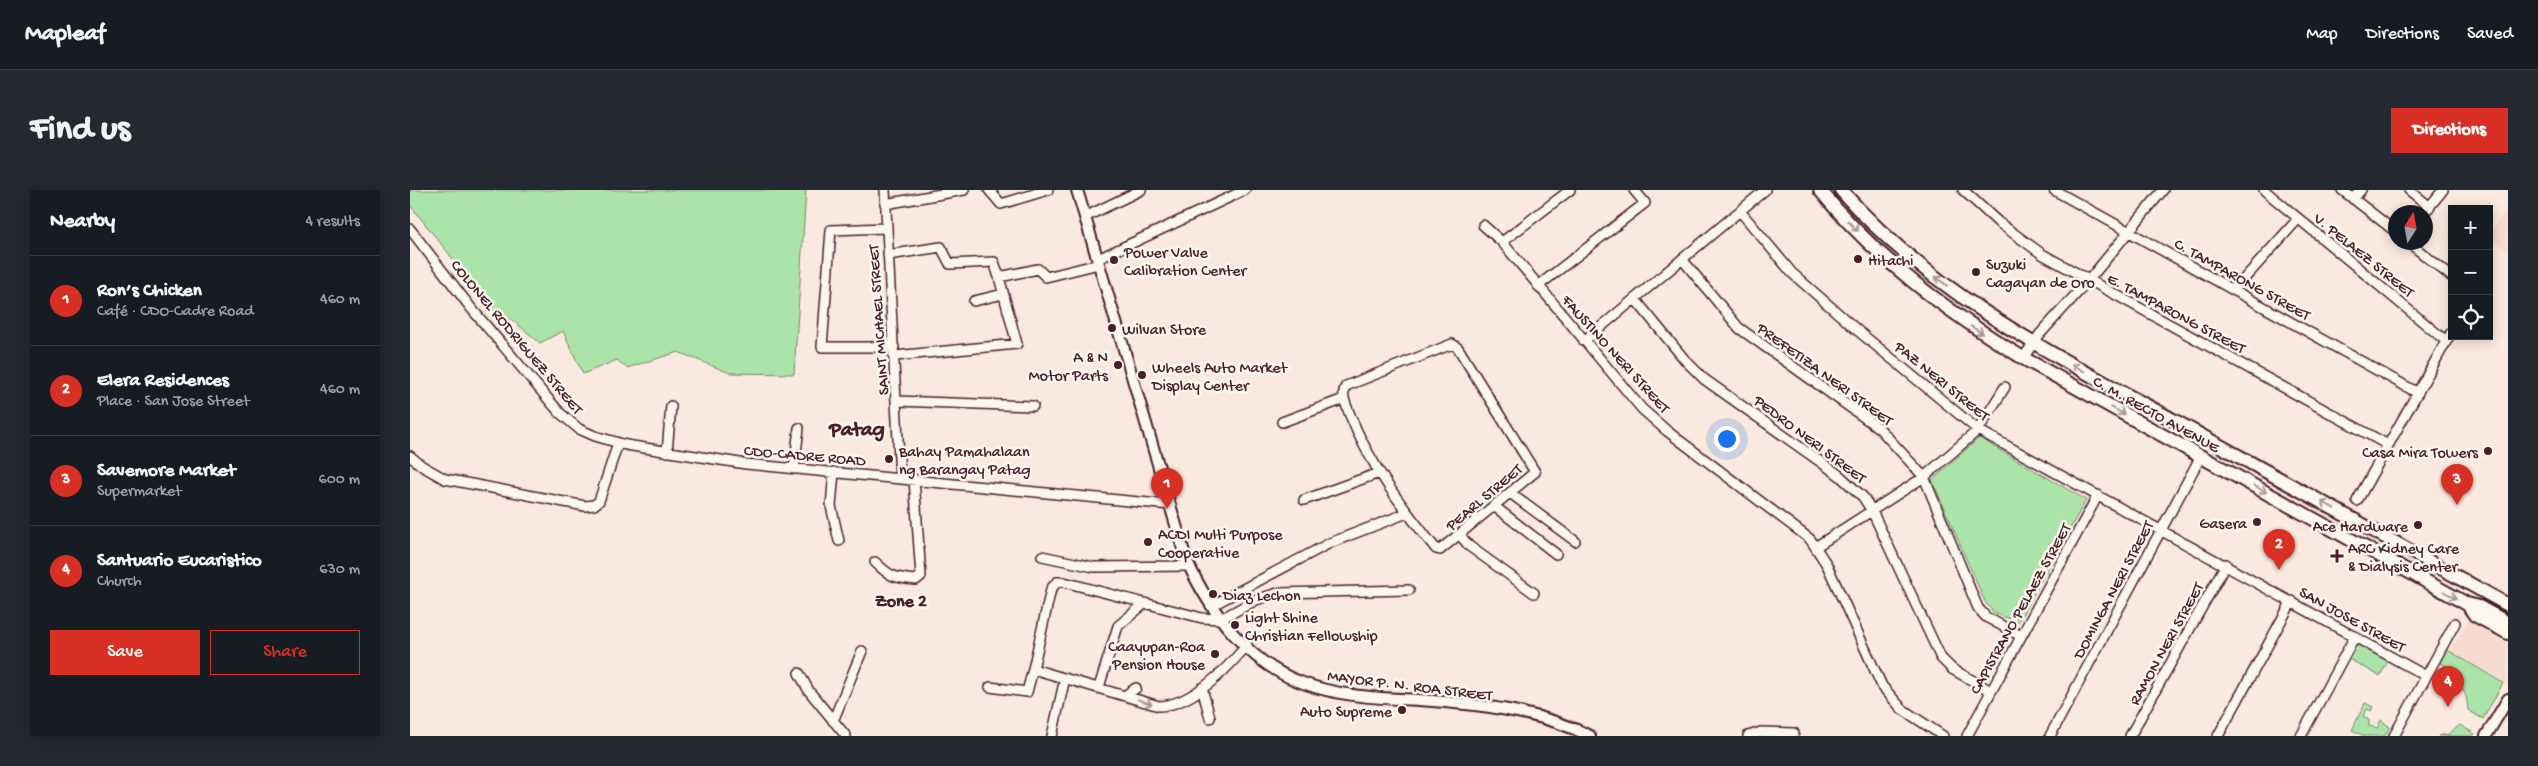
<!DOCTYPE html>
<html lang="en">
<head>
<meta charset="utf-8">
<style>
	:root { --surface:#171b24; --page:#242831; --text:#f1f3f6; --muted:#9ea1a6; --line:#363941; --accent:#d93025 }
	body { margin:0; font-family:"Gochi Hand",sans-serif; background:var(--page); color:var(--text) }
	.controls { position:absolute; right:15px; top:15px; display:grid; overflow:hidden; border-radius:0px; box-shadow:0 2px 12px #0003 }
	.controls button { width:45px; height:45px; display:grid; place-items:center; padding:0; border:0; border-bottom:1px solid var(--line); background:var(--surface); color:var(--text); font:25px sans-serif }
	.compass { position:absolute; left:1978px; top:15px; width:45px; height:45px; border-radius:50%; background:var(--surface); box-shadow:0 2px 12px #0003; rotate:11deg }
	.you { position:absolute; left:1316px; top:248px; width:18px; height:18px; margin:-12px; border:4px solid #fff; border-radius:50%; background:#1a73e8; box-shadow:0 0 0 8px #1a73e833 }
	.badge { display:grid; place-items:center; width:32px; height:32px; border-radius:50%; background:var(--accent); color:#fff; font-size:16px; font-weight:700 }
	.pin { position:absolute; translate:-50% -41px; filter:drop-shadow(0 1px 2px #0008) }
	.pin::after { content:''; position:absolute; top:26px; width:18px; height:15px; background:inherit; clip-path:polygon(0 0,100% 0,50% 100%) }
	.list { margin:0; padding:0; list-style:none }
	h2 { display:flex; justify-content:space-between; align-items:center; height:65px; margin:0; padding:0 20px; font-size:21px }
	h2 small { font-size:16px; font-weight:400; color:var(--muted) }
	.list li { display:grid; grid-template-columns:32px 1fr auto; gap:15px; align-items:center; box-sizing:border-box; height:90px; padding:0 20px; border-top:1px solid var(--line) }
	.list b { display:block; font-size:19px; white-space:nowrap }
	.list p { margin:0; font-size:16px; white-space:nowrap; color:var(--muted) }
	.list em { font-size:16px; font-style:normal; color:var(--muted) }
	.actions { display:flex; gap:10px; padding:15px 20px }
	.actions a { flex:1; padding:11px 0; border:1px solid var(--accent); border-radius:0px; text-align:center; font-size:18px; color:var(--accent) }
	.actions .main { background:var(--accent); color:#fff }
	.icon { flex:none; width:28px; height:28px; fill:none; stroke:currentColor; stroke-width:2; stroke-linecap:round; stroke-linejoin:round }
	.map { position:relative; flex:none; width:2098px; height:546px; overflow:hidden; border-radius:0px }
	header { display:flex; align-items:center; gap:30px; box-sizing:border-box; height:70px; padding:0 25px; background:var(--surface); border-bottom:1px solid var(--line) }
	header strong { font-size:24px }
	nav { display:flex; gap:28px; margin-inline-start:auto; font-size:18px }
	.intro { display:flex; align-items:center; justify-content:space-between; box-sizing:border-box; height:120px; padding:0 30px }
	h1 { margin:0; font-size:35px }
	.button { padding:12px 22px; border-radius:0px; background:var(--accent); color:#fff; font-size:18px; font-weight:700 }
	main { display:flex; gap:30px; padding:0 30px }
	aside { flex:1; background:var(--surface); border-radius:0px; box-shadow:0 2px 12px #0003 }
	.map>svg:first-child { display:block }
	.built { fill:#f6dbd1 }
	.green { fill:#abe4a9; stroke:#7a826a }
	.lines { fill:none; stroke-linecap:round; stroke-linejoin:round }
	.minor-casing { stroke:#4a1f2b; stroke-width:12 }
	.major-casing { stroke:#4a1f2b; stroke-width:14 }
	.highway-casing { stroke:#4a1f2b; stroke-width:16 }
	.minor { stroke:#fbf7ec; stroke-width:9 }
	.major { stroke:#fbf7ec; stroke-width:10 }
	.highway { stroke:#fbf7ec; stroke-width:12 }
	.oneway { stroke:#ab9695 }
	.poi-dot { fill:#4a1f2b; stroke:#fbf7ec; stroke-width:2 }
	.labels { text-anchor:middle; stroke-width:5; stroke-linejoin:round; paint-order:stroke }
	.poi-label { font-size:16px; fill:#4a1f2b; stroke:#fbf7ec; text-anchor:start }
	.street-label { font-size:16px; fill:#4a1f2b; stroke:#fbf7ec }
	.neighbourhood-label { font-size:18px; font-weight:bold; fill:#4a1f2b; stroke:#fbf7ec }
	.district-label { font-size:21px; font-weight:bold; fill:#4a1f2b; stroke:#fbf7ec }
</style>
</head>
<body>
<header>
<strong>Mapleaf</strong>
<nav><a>Map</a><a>Directions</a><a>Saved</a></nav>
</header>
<div class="intro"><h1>Find us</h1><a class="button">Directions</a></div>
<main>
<aside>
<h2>Nearby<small>4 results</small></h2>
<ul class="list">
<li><span class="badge">1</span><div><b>Ron’s Chicken</b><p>Café · CDO-Cadre Road</p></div><em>460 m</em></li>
<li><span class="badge">2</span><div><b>Elera Residences</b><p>Place · San Jose Street</p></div><em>460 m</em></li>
<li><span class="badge">3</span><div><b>Savemore Market</b><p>Supermarket</p></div><em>600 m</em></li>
<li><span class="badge">4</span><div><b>Santuario Eucaristico</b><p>Church</p></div><em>630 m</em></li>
</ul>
<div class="actions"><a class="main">Save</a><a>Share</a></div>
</aside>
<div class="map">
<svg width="2098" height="546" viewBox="0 0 2098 546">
	<rect width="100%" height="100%" fill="#fae9de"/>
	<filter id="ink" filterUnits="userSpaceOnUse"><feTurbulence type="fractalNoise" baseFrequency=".02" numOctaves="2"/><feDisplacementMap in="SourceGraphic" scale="10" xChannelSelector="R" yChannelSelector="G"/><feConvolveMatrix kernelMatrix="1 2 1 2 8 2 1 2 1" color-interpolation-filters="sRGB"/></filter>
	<g filter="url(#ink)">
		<path class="built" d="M2098,18V61L2079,47V42Z
			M2058,430L2098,454L2096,494L2040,461Z"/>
		<path class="green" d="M0,0H396L384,184L320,183L268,162L217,178L207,170L173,184L153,141L130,153L101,129L90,128L0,15Z
			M1569,248L1676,310L1608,432L1584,423L1575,412L1522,290Z
			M1947,454L1978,471L1970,486L1939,469Z
			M2036,459L2093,493L2073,529L2058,520C2057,506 2054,496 2041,488L2045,481L2029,472Z
			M1955,513L1963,517L1961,521L1957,519L1953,526L1959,530V536L1967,538L1971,530L1980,537L1975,546H1954L1942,540Z
			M2050,535L2065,544L2063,546H2028L2039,544Z"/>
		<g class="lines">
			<g class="minor-casing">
				<path id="minor" d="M475,0L490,288
					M579,0L591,14L638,0
					M1553,0L1588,32L1632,64L1978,255
					M1644,0L2008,203
					M1854,0L2036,151
					M1932,0L1986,42
					M1999,0L2020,17
					M1943,9L1951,0
					M475,14L554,0
					M1330,21L1382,83L1447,140L1568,240L2016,486
					M2015,22L2033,0
					M675,27L731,0
					M1073,35L1092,52L1232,219L1257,241L1400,349L1417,375L1472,496L1492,519L1533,546
					M476,38L421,40L412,157H484
					M0,39L61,118L150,223L169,239L185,246L216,255L336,274L760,315
					M1092,52L1160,0
					M1998,52L2042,87
					M478,65L531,57L540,74L584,72L589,87L628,79L636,87L689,74
					M688,69L835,0
					M1272,69L1329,138L1469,238L1514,287L1568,418L1576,427L1611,446
					M1128,96L1235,13L1224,0
					M1824,100L1888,29
					M1225,109L1275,170L1294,189L1429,285L1453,307L1462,321L1531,468L1542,479L1581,501
					M564,111L593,104
					M1174,151L1355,0
					M1042,154L1048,158L1125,282L1030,360L1026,359C992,317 960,275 940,225C937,216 930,205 936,196Z
					M485,166L607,154L589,87
					M1613,168L1630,144L1678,91L1753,0
					M487,211L623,216
					M872,232L934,209
					M257,262L261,216
					M0,266L12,276L35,289L175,316L184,315L189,311L208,253
					M384,279L389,238
					M424,282L421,316L429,351
					M1100,303L1165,351
					M894,310L969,283
					M1947,311L2042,141
					M1084,316L1146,364
					M1050,345L1059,356L1124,403
					M1407,356L1514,287L1568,240L1595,197
					M632,366L684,377L780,376
					M465,372C480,387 485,388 506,390L511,386L504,289
					M801,416L920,353L997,323
					M837,455C817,479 782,515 749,516L623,479L641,399L647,392H654L792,428L811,429L846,410L868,403L999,400
					M389,483L399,501L436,546
					M580,497L617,502L623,479
					M689,497L708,436L734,414
					M792,498L800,528
					M716,505L726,498
					M423,531L452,461
					M642,546L655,488
					M1338,546L1351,542L1384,543
					M1557,546L1688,305
					M1640,546L1791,266
					M1720,546L1816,374
					M1808,546L1882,411
					M1891,546L1945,446
					M1984,546L2045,433"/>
			</g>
			<g class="major-casing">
				<path id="major" d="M667,0L776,369C799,420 838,474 893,493C930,507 971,508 1009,510C1066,514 1128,520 1180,546
					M2076,546L2098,509"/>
			</g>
			<g class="highway-casing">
				<path id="highway" d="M1410,0C1466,69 1538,122 1613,168L2057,414L2069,417L2098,433
					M1431,0C1521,104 1646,166 1765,231C1876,292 1987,353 2098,415
					M2060,418L2065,425L2098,443"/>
			</g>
			<use href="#minor" class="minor"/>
			<use href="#major" class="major"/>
			<use href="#highway" class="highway"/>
		</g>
		<defs><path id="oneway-shaft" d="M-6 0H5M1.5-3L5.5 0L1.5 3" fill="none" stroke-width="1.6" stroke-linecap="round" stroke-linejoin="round" transform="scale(1.25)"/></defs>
		<g class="oneway">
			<use href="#oneway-shaft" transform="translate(1443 36) rotate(45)"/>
			<use href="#oneway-shaft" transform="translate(1531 91) rotate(-142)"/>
			<use href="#oneway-shaft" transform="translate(1567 140) rotate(32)"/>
			<use href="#oneway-shaft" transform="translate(1668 178) rotate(-151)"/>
			<use href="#oneway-shaft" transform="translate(1708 221) rotate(29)"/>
			<use href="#oneway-shaft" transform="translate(1850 299) rotate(29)"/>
			<use href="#oneway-shaft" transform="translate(1918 315) rotate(-151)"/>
			<use href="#oneway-shaft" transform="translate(2040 405) rotate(29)"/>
			<use href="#oneway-shaft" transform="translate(735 512) rotate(19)"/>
		</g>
	</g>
	<g class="poi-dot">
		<circle cx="1448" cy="69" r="5"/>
		<circle cx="704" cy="70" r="5"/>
		<circle cx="1566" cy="82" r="5"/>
		<circle cx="702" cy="138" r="5"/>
		<circle cx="708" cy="175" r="5"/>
		<circle cx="732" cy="185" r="5"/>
		<circle cx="2078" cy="261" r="5"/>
		<circle cx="479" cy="269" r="5"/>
		<circle cx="1847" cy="332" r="5"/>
		<circle cx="2008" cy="335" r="5"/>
		<circle cx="738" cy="352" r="5"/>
		<path d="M1924.5 358.5h5v5h5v5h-5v5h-5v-5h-5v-5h5z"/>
		<circle cx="803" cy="404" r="5"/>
		<circle cx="825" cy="435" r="5"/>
		<circle cx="805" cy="464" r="5"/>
		<circle cx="992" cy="520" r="5"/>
	</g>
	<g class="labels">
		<g class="poi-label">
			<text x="714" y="67">Power Valve<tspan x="714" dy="18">Calibration Center</tspan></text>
			<text x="1458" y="75">Hitachi</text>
			<text x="1576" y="79">Suzuki<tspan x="1576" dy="18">Cagayan de Oro</tspan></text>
			<text x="712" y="144">Wilvan Store</text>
			<text x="698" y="172" text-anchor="end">A &amp; N<tspan x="698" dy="18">Motor Parts</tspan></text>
			<text x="742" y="182">Wheels Auto Market<tspan x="742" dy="18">Display Center</tspan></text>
			<text x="489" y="266">Bahay Pamahalaan<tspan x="489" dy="18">ng Barangay Patag</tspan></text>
			<text x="2068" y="267" text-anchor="end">Casa Mira Towers</text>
			<text x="1837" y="338" text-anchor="end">Gasera</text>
			<text x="1998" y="341" text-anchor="end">Ace Hardware</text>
			<text x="748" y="349">ACDI Multi Purpose<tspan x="748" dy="18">Cooperative</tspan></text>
			<text x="1938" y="363">ARC Kidney Care<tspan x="1938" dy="18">&amp; Dialysis Center</tspan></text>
			<text x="813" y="410">Diaz Lechon</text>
			<text x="835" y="432">Light Shine<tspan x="835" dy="18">Christian Fellowship</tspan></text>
			<text x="795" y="461" text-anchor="end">Caayupan-Roa<tspan x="795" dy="18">Pension House</tspan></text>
			<text x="982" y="526" text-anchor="end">Auto Supreme</text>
		</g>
		<g class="street-label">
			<text transform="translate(1955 64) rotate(39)" y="6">V. PELAEZ STREET</text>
			<text transform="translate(1833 88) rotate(29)" y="6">C. TAMPARONG STREET</text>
			<text transform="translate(1767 122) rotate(28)" y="6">E. TAMPARONG STREET</text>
			<text transform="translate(467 130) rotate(-94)" y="6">SAINT MICHAEL STREET</text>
			<text transform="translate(108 146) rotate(50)" y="6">COLONEL RODRIGUEZ STREET</text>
			<text transform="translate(1207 163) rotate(48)" y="6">FAUSTINO NERI STREET</text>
			<text transform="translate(1416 183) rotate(36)" y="6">PREFETIZA NERI STREET</text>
			<text transform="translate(1533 190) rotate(39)" y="6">PAZ NERI STREET</text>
			<text transform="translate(1747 223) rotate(29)" y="6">C. M. RECTO AVENUE</text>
			<text transform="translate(1401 248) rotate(37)" y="6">PEDRO NERI STREET</text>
			<text transform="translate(395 264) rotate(5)" y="6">CDO-CADRE ROAD</text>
			<text transform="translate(1073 306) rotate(-40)" y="6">PEARL STREET</text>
			<text transform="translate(1702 399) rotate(-62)" y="6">DOMINGA NERI STREET</text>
			<text transform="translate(1609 418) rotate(-61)" y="6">CAPISTRANO PELAEZ STREET</text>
			<text transform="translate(1943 428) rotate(29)" y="6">SAN JOSE STREET</text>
			<text transform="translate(1755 453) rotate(-61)" y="6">RAMON NERI STREET</text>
			<text transform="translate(1000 494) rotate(7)" y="6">MAYOR P. N. ROA STREET</text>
		</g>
		<g class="neighbourhood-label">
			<text x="491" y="416">Zone 2</text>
		</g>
		<g class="district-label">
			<text x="447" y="245">Patag</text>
		</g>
	</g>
</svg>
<div class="controls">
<button>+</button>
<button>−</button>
<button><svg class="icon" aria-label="locate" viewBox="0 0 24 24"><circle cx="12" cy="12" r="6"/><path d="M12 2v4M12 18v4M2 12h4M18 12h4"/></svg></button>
</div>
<svg class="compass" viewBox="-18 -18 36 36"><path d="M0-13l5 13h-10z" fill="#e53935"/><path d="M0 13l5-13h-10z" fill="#9ea1a6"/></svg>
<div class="you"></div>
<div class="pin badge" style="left:757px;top:319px">1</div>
<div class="pin badge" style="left:1869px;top:380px">2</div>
<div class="pin badge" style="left:2047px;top:315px">3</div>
<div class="pin badge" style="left:2038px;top:517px">4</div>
</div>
</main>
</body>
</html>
